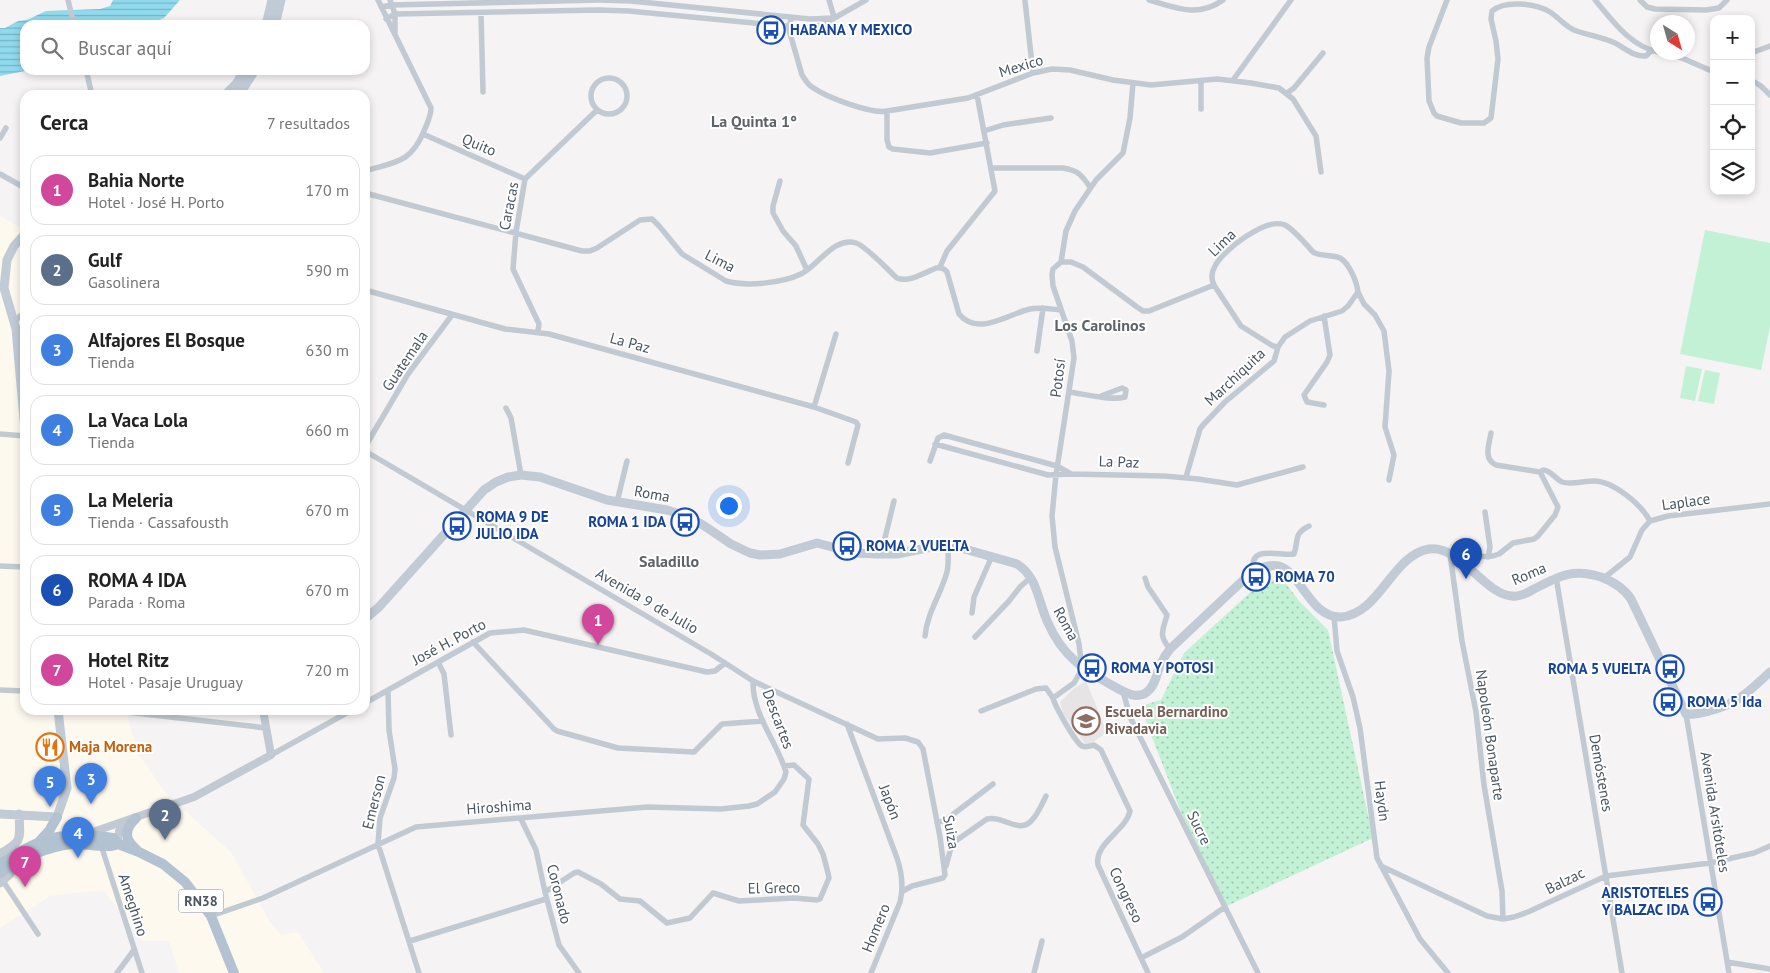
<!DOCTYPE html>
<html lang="es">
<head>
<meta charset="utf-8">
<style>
	:root { --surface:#fff; --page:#f2f2f2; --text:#222; --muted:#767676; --line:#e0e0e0; --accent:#0f766e }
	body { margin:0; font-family:"PT Sans",sans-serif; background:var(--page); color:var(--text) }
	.controls { position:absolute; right:15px; top:15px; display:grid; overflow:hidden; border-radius:10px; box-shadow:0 2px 8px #0003 }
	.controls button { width:45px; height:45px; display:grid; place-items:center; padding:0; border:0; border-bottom:1px solid var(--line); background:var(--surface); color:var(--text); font:25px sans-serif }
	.compass { position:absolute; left:1650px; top:15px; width:45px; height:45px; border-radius:50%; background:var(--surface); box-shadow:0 2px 8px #0003; rotate:143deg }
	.you { position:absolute; left:728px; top:505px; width:18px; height:18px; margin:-12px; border:4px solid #fff; border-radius:50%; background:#1a73e8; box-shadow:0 0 0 8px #1a73e833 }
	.badge { display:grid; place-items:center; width:32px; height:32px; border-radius:50%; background:var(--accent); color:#fff; font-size:16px; font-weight:700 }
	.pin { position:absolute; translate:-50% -41px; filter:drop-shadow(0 1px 2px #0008) }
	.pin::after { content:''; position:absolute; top:26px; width:18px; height:15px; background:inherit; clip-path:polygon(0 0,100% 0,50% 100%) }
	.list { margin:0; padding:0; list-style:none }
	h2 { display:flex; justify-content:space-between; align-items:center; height:65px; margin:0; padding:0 20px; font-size:21px }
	h2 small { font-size:16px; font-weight:400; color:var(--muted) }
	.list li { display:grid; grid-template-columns:32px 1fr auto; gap:15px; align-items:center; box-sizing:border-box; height:70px; margin:0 10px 10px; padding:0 10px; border:1px solid var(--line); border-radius:15px }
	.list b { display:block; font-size:19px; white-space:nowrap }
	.list p { margin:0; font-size:16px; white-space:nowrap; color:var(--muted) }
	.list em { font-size:16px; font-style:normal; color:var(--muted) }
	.icon { flex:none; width:28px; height:28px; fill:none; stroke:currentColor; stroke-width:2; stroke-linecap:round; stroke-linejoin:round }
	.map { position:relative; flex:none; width:1770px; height:973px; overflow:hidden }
	.search { position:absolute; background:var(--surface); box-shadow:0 2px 8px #0003; left:20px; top:20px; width:350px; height:55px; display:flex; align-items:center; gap:12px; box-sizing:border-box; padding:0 18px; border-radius:15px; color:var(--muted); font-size:19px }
	.panel { position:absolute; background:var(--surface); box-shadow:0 2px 8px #0003; left:20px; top:90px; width:350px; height:625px; border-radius:15px }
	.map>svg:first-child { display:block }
	.commercial { fill:#fdf9ef }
	.education { fill:#e6e4e5 }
	.grass { fill:#c3f1d5 }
	.park { fill:url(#park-dots) }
	.water { fill:url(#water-rules) }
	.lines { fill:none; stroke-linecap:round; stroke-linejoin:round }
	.minor { stroke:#c1cad2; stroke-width:5.5 }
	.tertiary { stroke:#c1cad2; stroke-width:8 }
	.secondary { stroke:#c1cbd6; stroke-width:9 }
	.primary { stroke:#b3c2d1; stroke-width:10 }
	.labels { text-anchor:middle; stroke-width:4; stroke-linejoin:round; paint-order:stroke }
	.shield { fill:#fff; stroke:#808990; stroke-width:1 }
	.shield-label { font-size:14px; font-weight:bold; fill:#4a5661 }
	.transit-label { font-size:15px; font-weight:bold; fill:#164399; stroke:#fff; text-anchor:start }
	.street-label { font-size:15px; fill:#4a5661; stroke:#fff }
	.education-label { font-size:15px; font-weight:bold; fill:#785e54; stroke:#fff; text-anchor:start }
	.food-label { font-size:15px; font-weight:bold; fill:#c56008; stroke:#fff; text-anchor:start }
	.neighbourhood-label { font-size:16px; font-weight:bold; fill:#5f6368; stroke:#fff }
</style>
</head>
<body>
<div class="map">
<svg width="1770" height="973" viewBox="0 0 1770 973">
	<defs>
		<pattern id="park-dots" width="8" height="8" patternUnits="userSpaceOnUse" patternTransform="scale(1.25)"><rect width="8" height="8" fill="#c3f1d5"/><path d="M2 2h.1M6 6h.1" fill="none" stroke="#a0c6b0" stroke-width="1.8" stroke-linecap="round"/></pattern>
		<pattern id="water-rules" width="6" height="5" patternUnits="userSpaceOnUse" patternTransform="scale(1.25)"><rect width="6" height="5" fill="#90daee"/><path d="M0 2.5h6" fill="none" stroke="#78b4c4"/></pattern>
	</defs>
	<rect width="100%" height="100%" fill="#f5f3f3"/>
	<path class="commercial" d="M0,216L25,230V710H126L137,752L167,795L231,852L270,922L281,935L298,932L324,973H179L169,941H143L103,890L50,896L0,928Z"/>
	<path class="education" d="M1086,681L1107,732L1093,742L1086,745L1063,713L1060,702L1073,689Z"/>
	<path class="grass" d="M1705,230L1770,243V327L1761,370L1680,354Z
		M1686,366L1702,369L1695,401L1680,398Z
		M1705,370L1720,373L1714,404L1698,401Z"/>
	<path class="park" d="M1281,577L1299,601L1328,630L1373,838L1225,907L1196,851L1140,706L1161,700L1184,653L1254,589Z"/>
	<path class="water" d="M113,0H180L164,18C155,23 144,20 135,25H25V70H30L0,76V28H5L18,21L27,20L46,11L100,9L110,6Z"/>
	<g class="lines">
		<path class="minor" d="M68,0L74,25
			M390,0L395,14V32
			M599,0L631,1L810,19L832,18
			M829,0L834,17
			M1149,0C1176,8 1198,18 1223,0
			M1447,0L1429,47L1427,58L1429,101L1434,113L1437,116L1461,123H1484L1491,118L1498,59L1496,41L1491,19L1492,11C1505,0 1535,3 1550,12C1558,17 1565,26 1574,30C1587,35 1602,37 1615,43C1625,48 1634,57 1646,56L1651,51
			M1595,0C1612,20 1630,46 1658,52
			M1640,0L1647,7L1655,9L1706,10L1719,8L1727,0
			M1025,1L1033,73
			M381,7L392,5L598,0
			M481,13L483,92
			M791,18L789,30L802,75C805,79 807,84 812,87C826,97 870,114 887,111L968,98L1033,73L1052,69L1070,70L1113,80L1151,85L1217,79L1251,83L1279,88L1293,99L1316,136L1321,172
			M386,19L395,14L599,10L629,11L807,28L822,25L866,0
			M1659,52L1682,58L1714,72
			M1751,53L1770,46
			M86,70L92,95
			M591 96a18 18 0 1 1 36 0a18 18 0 1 1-36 0Z
			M1233,80L1291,0
			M1751,80L1761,86L1770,95
			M1201,81V109
			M1133,83L1130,118L1123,153L1096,180L1075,211L1066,231L1061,262L1053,269L1052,275L1053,286L1072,341L1074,358L1056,475L1052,516L1055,547L1079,644L1082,669L1074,683L1053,698C1055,706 1075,742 1082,746C1086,748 1090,746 1094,745L1101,750L1130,811C1126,831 1094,843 1098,865L1148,973
			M1287,93L1294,88L1323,53
			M887,111V140L889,147L893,149L930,153L987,143
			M984,131L1003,125L1051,118
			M423,134L525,179
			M0,138L6,128
			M992,168H1063C1080,171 1081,175 1090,187
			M365,171C395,162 411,163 424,131C427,124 431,116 431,108L378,0
			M0,174L25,188
			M780,181L773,206V213L783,231L796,246L807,270
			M365,193L582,251H590L597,248L640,220L652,219L660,227L682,254L726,281C746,287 782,283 801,274C818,266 834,236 856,243C866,246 888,270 897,278C909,283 924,273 936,268C941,267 944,268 947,272L959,314C978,337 1008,314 1030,309C1040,307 1051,309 1061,310
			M1061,262H1071L1083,267L1137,307L1143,311H1149L1214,285C1211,279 1211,273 1215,266C1223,250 1266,217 1285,225C1293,229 1306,244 1313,252C1321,257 1331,254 1340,258C1349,263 1357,282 1358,292L1348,306L1342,311L1310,321L1285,337L1278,347L1274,361L1225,402L1203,425L1200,429L1186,477
			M940,267L947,251L995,191L977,95
			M1214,285L1241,326L1273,346L1278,347
			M365,290L505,329L549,334L814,407L836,334
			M1358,292L1364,304L1375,315L1384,331L1389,371L1385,427L1394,455L1389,480
			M14,322L20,316L25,315
			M538,331L539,324L513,269L516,232L525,179L597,110
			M1037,351L1043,308
			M1069,392C1084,394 1111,401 1125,397L1126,390L1122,388L1101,396
			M1324,405L1307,402L1304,395L1327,362L1330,355L1324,316
			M814,407L856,422L858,425L848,463
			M506,408L511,418L521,475
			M1491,433C1489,445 1483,459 1496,465L1540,472
			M0,434L25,436
			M935,444L1048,475L1071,474L1164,476L1198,479L1237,485L1303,467
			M365,447L408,374L452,315
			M365,451L711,654L753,681L878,739L905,738L918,742L923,749L940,837L945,875L943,878L912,886L903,891
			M930,461L938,438L944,435L1057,466L1071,474
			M617,502L627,461
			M1485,512L1490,547L1488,557
			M881,554L894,501
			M1450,554L1462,641L1476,712L1484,785L1502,891L1503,919
			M0,566L25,567
			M1467,566L1476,557L1493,556L1499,554L1513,543L1534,539L1538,536L1555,515L1558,507L1540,472L1543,470C1551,470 1555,479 1562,482C1571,485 1584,481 1594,481C1613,481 1641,504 1650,521L1668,516L1770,504
			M1253,571C1249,544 1278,556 1294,554C1299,540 1293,534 1309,526
			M1556,577L1622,973
			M1145,578L1148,587L1167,615C1163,631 1158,635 1170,649
			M1604,578L1630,557L1642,530L1650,521
			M972,613L974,597L992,556
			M1334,616L1337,651L1353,697L1360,728L1377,858L1420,939L1448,973
			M925,636C927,613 941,594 947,572C949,563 948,553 948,544
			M975,637L1009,601L1020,587L1031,577
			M473,642L554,729L557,731L618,748L694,752L722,724L763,721
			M438,662L444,674L451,735
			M0,690L25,691
			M388,691L389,730L395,769L394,778L380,818L378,844L419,973
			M1123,691L1130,717L1258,973
			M365,703L490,633L524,630L707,672L715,671L725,663
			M109,710L266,728
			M981,711L1036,689L1046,688L1053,698
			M1686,714L1729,973
			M847,724L897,858C902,873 904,886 900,902L871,973
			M271,755L352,710
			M521,819L536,850L545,892L559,945L579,973
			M937,823L947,819L993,784
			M101,845L142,973
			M946,866L952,844L957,840L987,819C1003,815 1020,835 1032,820C1038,814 1042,804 1046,796
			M1381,866L1487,916L1503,919L1514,917L1528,912L1606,876L1710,863L1754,853L1770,846
			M3,881L38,934
			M545,892L574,873L578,872L601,884L620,899L640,901L667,923L690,918L713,893L739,901L794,898L817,900L820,899L829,878L828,873L823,854L818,844L803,825L809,779L794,765L784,766
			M211,916L263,898L416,827L647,807L721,809L749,806L757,804L775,792L784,779L786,772C777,742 752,714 753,681
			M410,941L546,899
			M1141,958L1182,937L1225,907
			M1727,962L1770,969
			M117,973L134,950
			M1034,973L1042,941"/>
		<path class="tertiary" d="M90,833L194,797L271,755L263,710
			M120,844L118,839L119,831L126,821"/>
		<path class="secondary" d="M266,25L272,0
			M275,25L281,0
			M225,95L236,84L245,70
			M239,95L255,70
			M25,234L14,246L7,260L4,288L16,329L25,430
			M365,619L379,607L484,490L496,482L508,477L521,475L540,477L607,500L667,510L686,516L703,525L731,544L750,553L760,555L780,554L817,543L855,553L876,554H897L947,544L1017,564C1038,577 1038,602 1048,623C1063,657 1084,670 1115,687C1124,692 1137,700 1147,692C1155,686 1157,674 1160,665C1163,659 1166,654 1170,649L1253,571C1261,568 1270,564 1279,566C1301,572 1310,618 1341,617C1380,614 1392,555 1429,549C1459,544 1485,595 1512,596C1520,597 1527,593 1534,589C1559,576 1573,568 1601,577C1614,582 1624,588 1631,599L1686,714C1694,715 1700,713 1709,711C1739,703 1748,692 1770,672
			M0,814L57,817L67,788L58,710
			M0,854C23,841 20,840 19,814
			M0,883L10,874L11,866"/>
		<path class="primary" d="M136,818C124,829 124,839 136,849
			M38,843L49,831L57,817
			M0,864C12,857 25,848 38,843C61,833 89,834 113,838L118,844L139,852L163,864L185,882L211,916L234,973
			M0,873C23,858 45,847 72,844C85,843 108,849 118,844"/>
	</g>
	<defs>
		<g id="bus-ring" transform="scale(1.4375)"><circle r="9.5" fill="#fff" stroke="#1a4fb4" stroke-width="1.5"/><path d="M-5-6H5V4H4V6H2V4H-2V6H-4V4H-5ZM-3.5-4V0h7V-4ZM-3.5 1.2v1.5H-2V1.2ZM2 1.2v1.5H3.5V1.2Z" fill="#1a4fb4"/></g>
		<g id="school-ring" transform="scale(1.4375)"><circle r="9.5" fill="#fff" stroke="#8d6e63" stroke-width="1.5"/><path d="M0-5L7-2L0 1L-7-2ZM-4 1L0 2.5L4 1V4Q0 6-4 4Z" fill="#8d6e63"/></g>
		<g id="restaurant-ring" transform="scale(1.4375)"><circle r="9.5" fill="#fff" stroke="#e8710a" stroke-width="1.5"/><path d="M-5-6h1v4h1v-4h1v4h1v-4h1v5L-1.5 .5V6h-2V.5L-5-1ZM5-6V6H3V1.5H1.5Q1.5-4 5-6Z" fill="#e8710a"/></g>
	</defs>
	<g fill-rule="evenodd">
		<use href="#bus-ring" x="771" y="30"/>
		<use href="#bus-ring" x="685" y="522"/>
		<use href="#bus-ring" x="457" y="526"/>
		<use href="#bus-ring" x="847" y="546"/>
		<use href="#bus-ring" x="1256" y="577"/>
		<use href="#bus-ring" x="1092" y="668"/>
		<use href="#bus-ring" x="1670" y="669"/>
		<use href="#bus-ring" x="1668" y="702"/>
		<use href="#school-ring" x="1086" y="721"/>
		<use href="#restaurant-ring" x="50" y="747"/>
		<use href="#bus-ring" x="1708" y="902"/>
	</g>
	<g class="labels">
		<rect class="shield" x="178.5" y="889.5" width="45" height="23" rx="4"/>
		<g class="shield-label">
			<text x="201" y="906">RN38</text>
		</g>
		<g class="transit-label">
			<text x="790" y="35">HABANA Y MEXICO</text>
			<text x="476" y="522">ROMA 9 DE<tspan x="476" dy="17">JULIO IDA</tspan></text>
			<text x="666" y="527" text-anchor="end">ROMA 1 IDA</text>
			<text x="866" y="551">ROMA 2 VUELTA</text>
			<text x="1275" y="582">ROMA 70</text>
			<text x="1111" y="673">ROMA Y POTOSI</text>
			<text x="1651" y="674" text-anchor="end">ROMA 5 VUELTA</text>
			<text x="1687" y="707">ROMA 5 Ida</text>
			<text x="1689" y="898" text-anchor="end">ARISTOTELES<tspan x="1689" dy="17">Y BALZAC IDA</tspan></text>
		</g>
		<g class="street-label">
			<text transform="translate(1021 66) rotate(-17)" y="5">Mexico</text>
			<text transform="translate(479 145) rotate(23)" y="5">Quito</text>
			<text transform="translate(509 206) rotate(-79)" y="5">Caracas</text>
			<text transform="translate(1222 243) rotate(-44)" y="5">Lima</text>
			<text transform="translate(720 261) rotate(27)" y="5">Lima</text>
			<text transform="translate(630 343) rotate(15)" y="5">La Paz</text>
			<text transform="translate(405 361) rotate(-56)" y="5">Guatemala</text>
			<text transform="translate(1235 377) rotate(-43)" y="5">Marchiquita</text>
			<text transform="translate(1058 378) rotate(-83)" y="5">Potosí</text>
			<text transform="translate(1119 462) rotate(2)" y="5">La Paz</text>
			<text transform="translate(652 494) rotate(10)" y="5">Roma</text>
			<text transform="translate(1686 502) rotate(-8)" y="5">Laplace</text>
			<text transform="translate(1529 574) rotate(-23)" y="5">Roma</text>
			<text transform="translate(647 601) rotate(30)" y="5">Avenida 9 de Julio</text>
			<text transform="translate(1066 624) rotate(61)" y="5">Roma</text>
			<text transform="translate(449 642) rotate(-28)" y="5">José H. Porto</text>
			<text transform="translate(778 719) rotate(69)" y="5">Descartes</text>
			<text transform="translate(1490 735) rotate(82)" y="5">Napoleón Bonaparte</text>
			<text transform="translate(1601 773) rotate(80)" y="5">Demóstenes</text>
			<text transform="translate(1382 801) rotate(83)" y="5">Haydn</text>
			<text transform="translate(374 802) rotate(-76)" y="5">Emerson</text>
			<text transform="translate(890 802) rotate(69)" y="5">Japón</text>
			<text transform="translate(499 807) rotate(-4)" y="5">Hiroshima</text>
			<text transform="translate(1715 812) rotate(81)" y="5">Avenida Arsitóteles</text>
			<text transform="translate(1199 828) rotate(64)" y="5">Sucre</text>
			<text transform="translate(951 832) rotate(80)" y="5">Suiza</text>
			<text transform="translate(1565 881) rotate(-26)" y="5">Balzac</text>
			<text transform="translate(774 888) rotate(-1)" y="5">El Greco</text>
			<text transform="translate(559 894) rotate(76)" y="5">Coronado</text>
			<text transform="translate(1126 895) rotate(65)" y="5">Congreso</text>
			<text transform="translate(133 905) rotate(72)" y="5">Ameghino</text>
			<text transform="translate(876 928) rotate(-68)" y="5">Homero</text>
		</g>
		<g class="education-label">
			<text x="1105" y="717">Escuela Bernardino<tspan x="1105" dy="17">Rivadavia</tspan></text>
		</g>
		<g class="food-label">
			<text x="69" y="752">Maja Morena</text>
		</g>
		<g class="neighbourhood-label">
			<text x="754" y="127">La Quinta 1°</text>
			<text x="1100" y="331">Los Carolinos</text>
			<text x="669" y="567">Saladillo</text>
		</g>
	</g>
</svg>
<div class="controls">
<button>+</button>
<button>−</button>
<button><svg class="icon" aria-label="locate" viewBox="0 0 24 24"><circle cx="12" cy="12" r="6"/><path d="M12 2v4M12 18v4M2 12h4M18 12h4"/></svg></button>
<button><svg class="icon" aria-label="layers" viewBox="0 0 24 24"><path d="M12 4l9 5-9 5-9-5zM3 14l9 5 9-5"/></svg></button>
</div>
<svg class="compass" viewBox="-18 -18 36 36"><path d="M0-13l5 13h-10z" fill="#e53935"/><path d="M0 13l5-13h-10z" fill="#767676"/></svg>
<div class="you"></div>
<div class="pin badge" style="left:598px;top:645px;background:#d1479c">1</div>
<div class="pin badge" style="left:165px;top:840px;background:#5c6f8a">2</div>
<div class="pin badge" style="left:91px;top:804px;background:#3f7fe0">3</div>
<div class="pin badge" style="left:78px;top:858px;background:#3f7fe0">4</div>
<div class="pin badge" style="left:50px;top:807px;background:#3f7fe0">5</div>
<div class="pin badge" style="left:1466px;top:579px;background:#1a4fb4">6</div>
<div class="pin badge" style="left:25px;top:887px;background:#d1479c">7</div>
<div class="search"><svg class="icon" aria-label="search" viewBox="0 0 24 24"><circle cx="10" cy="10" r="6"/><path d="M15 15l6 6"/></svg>Buscar aquí</div>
<section class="panel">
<h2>Cerca<small>7 resultados</small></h2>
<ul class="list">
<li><span class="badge" style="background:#d1479c">1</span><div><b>Bahia Norte</b><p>Hotel · José H. Porto</p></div><em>170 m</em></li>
<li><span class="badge" style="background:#5c6f8a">2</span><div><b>Gulf</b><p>Gasolinera</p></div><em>590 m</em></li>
<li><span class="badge" style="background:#3f7fe0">3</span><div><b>Alfajores El Bosque</b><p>Tienda</p></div><em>630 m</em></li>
<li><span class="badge" style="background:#3f7fe0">4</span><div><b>La Vaca Lola</b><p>Tienda</p></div><em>660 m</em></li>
<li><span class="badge" style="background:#3f7fe0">5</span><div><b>La Meleria</b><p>Tienda · Cassafousth</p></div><em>670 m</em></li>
<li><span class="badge" style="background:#1a4fb4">6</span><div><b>ROMA 4 IDA</b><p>Parada · Roma</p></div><em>670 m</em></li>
<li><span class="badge" style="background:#d1479c">7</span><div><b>Hotel Ritz</b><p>Hotel · Pasaje Uruguay</p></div><em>720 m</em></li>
</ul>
</section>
</div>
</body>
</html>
